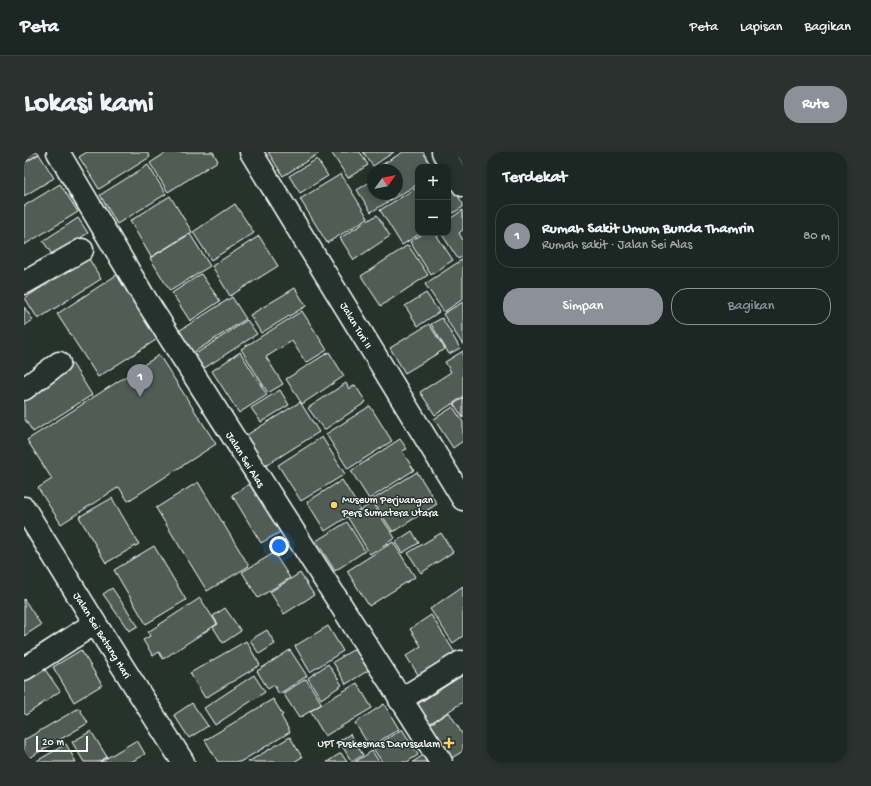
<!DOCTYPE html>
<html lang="id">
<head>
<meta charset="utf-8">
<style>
	:root { --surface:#1c2622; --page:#29322f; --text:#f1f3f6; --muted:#a0a5a5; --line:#3a4340; --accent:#8c9099 }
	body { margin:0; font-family:"Gochi Hand",sans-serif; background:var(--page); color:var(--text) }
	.controls { position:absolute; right:12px; top:12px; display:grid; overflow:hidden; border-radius:8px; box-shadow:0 2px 6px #0003 }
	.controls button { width:36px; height:36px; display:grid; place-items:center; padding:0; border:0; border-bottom:1px solid var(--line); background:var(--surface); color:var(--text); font:20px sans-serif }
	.compass { position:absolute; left:343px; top:12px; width:36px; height:36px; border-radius:50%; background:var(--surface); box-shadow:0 2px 6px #0003; rotate:57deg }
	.scale { position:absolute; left:12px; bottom:10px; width:52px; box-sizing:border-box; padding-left:4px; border:2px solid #fff; border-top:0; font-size:11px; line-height:14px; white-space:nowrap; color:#fff; -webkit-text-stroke:3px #26332d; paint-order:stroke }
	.you { position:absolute; left:255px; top:394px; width:14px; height:14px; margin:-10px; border:3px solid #fff; border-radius:50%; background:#1a73e8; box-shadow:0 0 0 6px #1a73e833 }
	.badge { display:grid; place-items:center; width:26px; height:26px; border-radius:50%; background:var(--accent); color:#fff; font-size:13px; font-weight:700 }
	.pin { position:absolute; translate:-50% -33px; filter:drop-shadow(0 1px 2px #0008) }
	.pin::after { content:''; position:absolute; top:21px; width:14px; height:12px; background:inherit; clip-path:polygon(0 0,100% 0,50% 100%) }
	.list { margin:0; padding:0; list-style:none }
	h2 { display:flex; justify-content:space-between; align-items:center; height:52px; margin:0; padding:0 16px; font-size:17px }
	h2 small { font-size:13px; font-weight:400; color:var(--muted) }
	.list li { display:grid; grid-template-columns:26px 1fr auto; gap:12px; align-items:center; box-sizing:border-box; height:64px; margin:0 8px 8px; padding:0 8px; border:1px solid var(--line); border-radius:16px }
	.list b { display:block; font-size:15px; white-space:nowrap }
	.list p { margin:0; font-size:13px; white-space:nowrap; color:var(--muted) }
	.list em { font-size:13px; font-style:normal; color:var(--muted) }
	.actions { display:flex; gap:8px; padding:12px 16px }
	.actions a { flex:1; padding:9px 0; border:1px solid var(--accent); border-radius:16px; text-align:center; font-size:14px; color:var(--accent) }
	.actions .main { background:var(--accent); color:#fff }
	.map { position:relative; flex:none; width:439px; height:610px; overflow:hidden; border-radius:16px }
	header { display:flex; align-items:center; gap:24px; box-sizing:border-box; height:56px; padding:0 20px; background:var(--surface); border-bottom:1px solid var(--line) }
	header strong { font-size:19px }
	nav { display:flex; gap:22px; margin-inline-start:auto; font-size:14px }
	.intro { display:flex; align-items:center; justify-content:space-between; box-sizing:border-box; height:96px; padding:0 24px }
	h1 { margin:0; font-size:28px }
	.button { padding:10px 18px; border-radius:16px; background:var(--accent); color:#fff; font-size:14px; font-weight:700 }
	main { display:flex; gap:24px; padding:0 24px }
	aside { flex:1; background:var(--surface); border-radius:16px; box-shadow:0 2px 6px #0003 }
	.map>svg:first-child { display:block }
	.building { fill:#515c57; stroke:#fff }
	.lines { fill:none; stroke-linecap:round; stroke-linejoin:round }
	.minor-casing { stroke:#fff; stroke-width:25 }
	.minor { stroke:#26332d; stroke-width:22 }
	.poi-dot { fill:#ffd166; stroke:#26332d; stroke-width:1.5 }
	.labels { text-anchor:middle; stroke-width:3; stroke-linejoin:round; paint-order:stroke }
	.street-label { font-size:11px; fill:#fff; stroke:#26332d }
	.poi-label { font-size:11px; fill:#fff; stroke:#26332d; text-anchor:start }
</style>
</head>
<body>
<header>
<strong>Peta</strong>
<nav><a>Peta</a><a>Lapisan</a><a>Bagikan</a></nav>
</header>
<div class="intro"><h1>Lokasi kami</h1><a class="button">Rute</a></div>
<main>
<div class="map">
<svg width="439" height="610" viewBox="0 0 439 610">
	<rect width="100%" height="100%" fill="#26332d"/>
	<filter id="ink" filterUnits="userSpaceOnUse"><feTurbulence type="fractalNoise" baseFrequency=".025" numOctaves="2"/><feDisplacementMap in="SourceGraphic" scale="8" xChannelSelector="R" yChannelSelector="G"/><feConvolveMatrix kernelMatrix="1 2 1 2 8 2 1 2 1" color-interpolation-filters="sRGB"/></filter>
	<g filter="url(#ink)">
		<path class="building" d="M0,0H14L15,2L0,11Z
			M63,0H123L126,5L75,37L55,5Z
			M143,0H189L194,9L144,40L126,11Z
			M244,0H297L259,24Z
			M307,0H336L344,13L324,26Z
			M339,0H370L349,14Z
			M379,0H399L408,15H394V32L367,48L363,42H373V18H349Z
			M15,2L30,26L0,44V11Z
			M293,7L304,24L276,41L265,24Z
			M124,13L142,42L93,72L76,43Z
			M317,22L344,66L303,91L276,47Z
			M424,27L439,52V55L424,64Z
			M349,28V42H363L367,48L347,60L333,38Z
			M36,32L54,60L0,93V54Z
			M394,35V81H397L378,93L356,58Z
			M146,44L168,80L127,105L106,69Z
			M211,52L230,81L187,108L169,80Z
			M439,58V78L435,81L439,88V104L434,107L417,81H424V68Z
			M353,63L366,84L330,108L316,86Z
			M54,66L64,81L29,104L19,89Z
			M400,81H411L429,108L407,123L386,90Z
			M166,82L186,114L146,139L126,106Z
			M235,84L254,114L206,144L188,114Z
			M384,93L404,123L357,154L337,124Z
			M64,105L77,127L14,167L1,146Z
			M439,107V147L420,160L401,132Z
			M94,122L135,186L74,225L33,162Z
			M177,122L196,149L166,169L148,141Z
			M271,136L282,154L237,181L226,163Z
			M402,141L415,160L394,174L381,154Z
			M208,145L222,167L164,204L150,182Z
			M439,150V193L419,162Z
			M0,155L9,168L0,174Z
			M278,159L303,198L282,211L268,189L242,205L259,232L244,241L217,197Z
			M418,166L436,196L425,202L407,172Z
			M223,168L233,182L176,219L167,205Z
			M405,172L421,197L381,221L366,196Z
			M439,199V245L411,263L396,240L427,220L421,210Z
			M216,200L243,243L215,261L188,219Z
			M305,200L320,224L278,252L262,227Z
			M135,203L192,292L104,349L95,335L37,372L14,336L28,327L3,288Z
			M48,211L68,243L9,280L0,266V241Z
			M322,231L325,237L331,233L342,250L300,278L284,256Z
			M256,238L265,253L237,270L227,256Z
			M439,246V266L430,252Z
			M276,250L295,280L241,314L221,284Z
			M346,254L368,289L324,317L302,282Z
			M429,255L439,270V289L429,296L410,267Z
			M298,285L321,322L277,349L254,313Z
			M376,287L383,297L378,299L390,318L345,347L327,319Z
			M393,320L413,352L369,380L348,348Z
			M318,328L336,357L301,379L283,350Z
			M174,330L225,414L183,439L132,356Z
			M229,330L258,379L237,391L208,343Z
			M88,346L115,392L82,411L55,365Z
			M348,351L371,386L346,402L324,366Z
			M323,370L341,399L311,419L292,389Z
			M388,379L395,391L378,401L371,390Z
			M417,381L429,400L397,421L384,401Z
			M369,390L391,425L345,454L323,419Z
			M130,394L162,448L122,472L90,418Z
			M250,401L266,426L234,446L218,420Z
			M276,421L290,443L260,462L246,440Z
			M439,434V484L429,491L406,457Z
			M88,436L114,474L105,479L79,442Z
			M176,446L193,472L139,507L135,500L129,504L119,488L126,484L124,480Z
			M0,447L17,473L0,484Z
			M201,456L217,479L199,491L189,475L194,472L189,464Z
			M407,463L433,504L397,527L382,504L397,494L386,477Z
			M304,474L319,499L286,520L271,494Z
			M243,478L251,492L235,502L226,488Z
			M222,489L236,513L181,546L166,521Z
			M332,496L345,518L322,532L309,510Z
			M57,498L78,533L50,550L29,515Z
			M266,498L283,524L255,542L250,533L244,537L233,519Z
			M15,509L36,539L2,563L0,561V520Z
			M304,512L318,533L297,547L284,526Z
			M230,523L241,540L191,573L180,556Z
			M439,523V550L402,574L389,555Z
			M282,527L298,552L275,566L259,541Z
			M333,531L348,556L301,584L286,559Z
			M249,547L259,563L257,564L266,580L216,610H194L181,588Z
			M168,551L184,574L165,586L150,563Z
			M360,552L375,577L346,595L331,571Z
			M55,556L64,571L0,609V588Z
			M425,560L439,583V599L423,609L402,575Z
			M378,577L394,603L383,610H358L349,596Z
			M67,579L83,605L74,610H60L48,590Z
			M326,582L339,603L328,610L315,589Z
			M266,585L278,605L270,610H224Z
			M113,588L121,602L107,610H76Z
			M42,592L52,610H11Z
			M348,599L355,610H331Z
			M317,601L323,610H303Z
			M402,601L408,610H389Z"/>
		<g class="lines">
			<g class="minor-casing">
				<path id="minor" d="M34,0L120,145L417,610
					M227,0L439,347
					M419,0L439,33
					M0,131L58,98
					M0,237L35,211
					M0,356L71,471L159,610
					M0,517L71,471
					M376,548L437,510"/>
			</g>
			<use href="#minor" class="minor"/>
		</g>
	</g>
	<g class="poi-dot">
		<circle cx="310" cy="353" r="4"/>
		<path d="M423 585h4v4h4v4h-4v4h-4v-4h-4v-4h4z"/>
	</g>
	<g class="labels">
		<g class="street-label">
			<text transform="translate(333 173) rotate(59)" y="4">Jalan Turi II</text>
			<text transform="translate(222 307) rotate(58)" y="4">Jalan Sei Alas</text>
			<text transform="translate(79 483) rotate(58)" y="4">Jalan Sei Batang Hari</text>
		</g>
		<g class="poi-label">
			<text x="318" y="351">Museum Perjuangan<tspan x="318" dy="13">Pers Sumatera Utara</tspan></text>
			<text x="416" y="595" text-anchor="end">UPT Puskesmas Darussalam</text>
		</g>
	</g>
</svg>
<div class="controls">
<button>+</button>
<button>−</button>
</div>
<svg class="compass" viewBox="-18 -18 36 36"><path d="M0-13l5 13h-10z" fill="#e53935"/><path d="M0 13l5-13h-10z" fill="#a0a5a5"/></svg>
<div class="scale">20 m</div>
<div class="you"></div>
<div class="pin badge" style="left:116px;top:245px">1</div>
</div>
<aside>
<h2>Terdekat<small></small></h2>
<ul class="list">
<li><span class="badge">1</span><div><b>Rumah Sakit Umum Bunda Thamrin</b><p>Rumah sakit · Jalan Sei Alas</p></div><em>80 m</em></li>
</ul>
<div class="actions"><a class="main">Simpan</a><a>Bagikan</a></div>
</aside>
</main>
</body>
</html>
